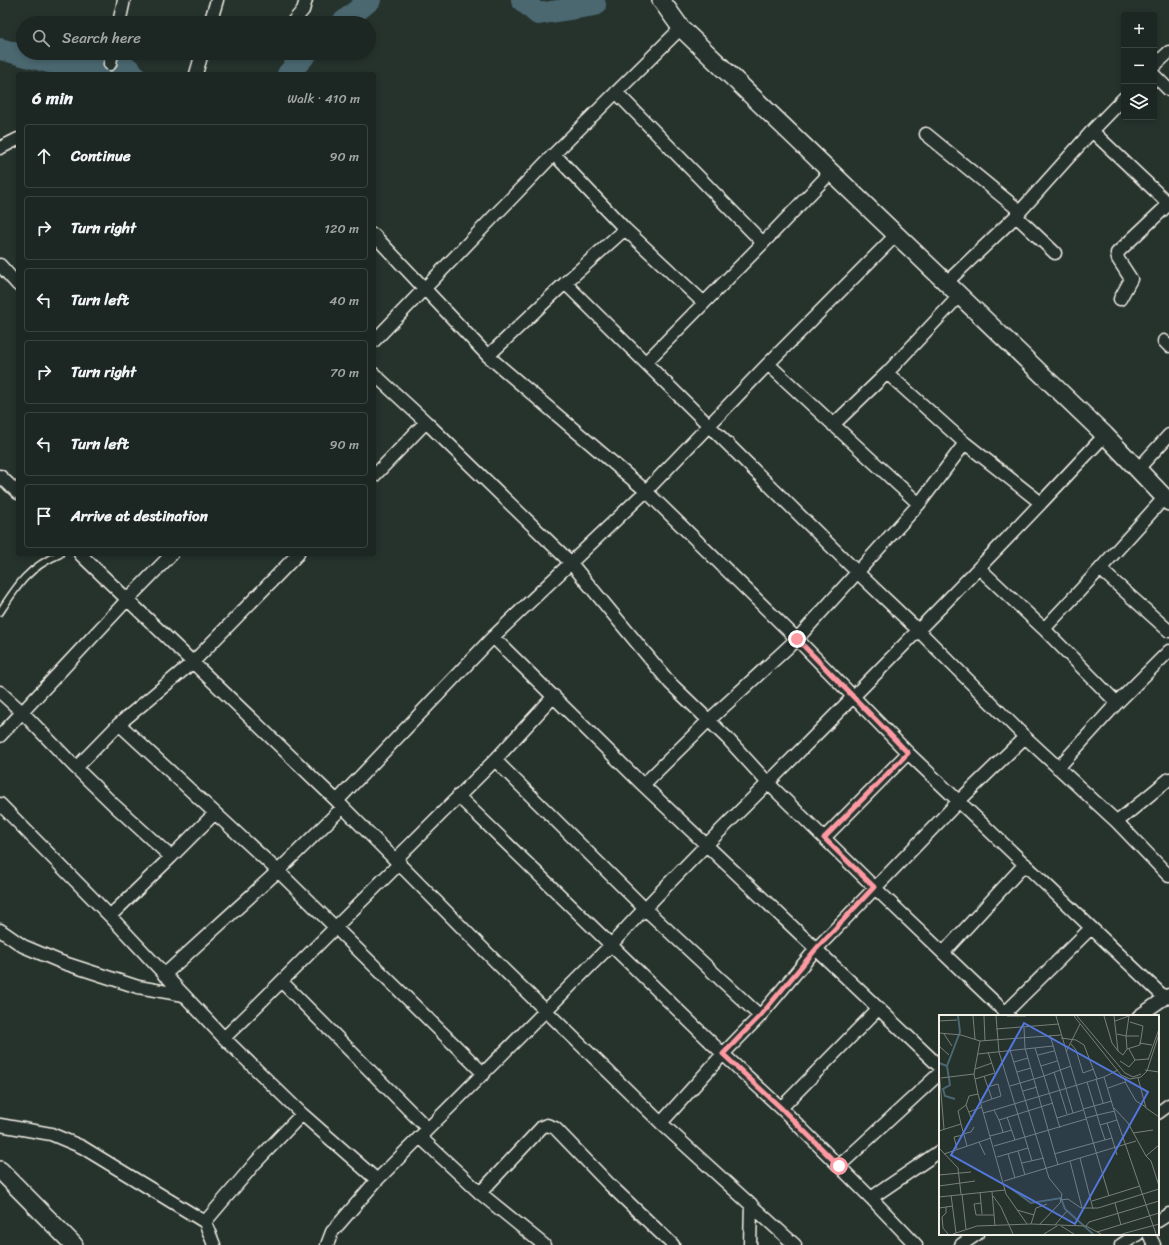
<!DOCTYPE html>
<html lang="en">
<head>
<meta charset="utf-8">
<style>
	:root { --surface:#1c2622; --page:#29322f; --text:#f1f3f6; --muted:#a0a5a5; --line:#3a4340 }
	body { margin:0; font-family:Sriracha,sans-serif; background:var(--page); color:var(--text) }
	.controls { position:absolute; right:12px; top:12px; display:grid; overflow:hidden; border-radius:4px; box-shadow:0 2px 6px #0003 }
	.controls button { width:36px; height:36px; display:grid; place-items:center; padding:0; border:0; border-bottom:1px solid var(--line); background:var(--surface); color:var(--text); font:20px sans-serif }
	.stop { position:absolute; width:12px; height:12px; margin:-9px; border:3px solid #ff9aa2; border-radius:50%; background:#fff }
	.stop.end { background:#ff9aa2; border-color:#fff; box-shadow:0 1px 4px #0008 }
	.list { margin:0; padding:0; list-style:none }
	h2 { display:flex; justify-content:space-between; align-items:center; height:52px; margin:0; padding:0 16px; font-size:17px }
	h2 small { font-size:13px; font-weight:400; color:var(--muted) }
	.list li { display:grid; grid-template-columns:26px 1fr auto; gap:12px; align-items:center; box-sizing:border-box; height:64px; margin:0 8px 8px; padding:0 8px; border:1px solid var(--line); border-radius:4px }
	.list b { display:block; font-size:15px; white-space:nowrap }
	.list em { font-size:13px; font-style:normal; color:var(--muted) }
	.icon { flex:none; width:22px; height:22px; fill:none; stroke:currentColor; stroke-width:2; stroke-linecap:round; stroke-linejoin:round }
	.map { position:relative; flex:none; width:1169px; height:1245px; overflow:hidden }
	.search { position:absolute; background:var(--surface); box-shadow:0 2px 6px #0003; left:16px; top:16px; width:360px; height:44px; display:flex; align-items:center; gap:10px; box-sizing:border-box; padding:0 14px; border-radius:22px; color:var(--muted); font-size:15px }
	.panel { position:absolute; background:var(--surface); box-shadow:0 2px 6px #0003; left:16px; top:72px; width:360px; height:484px; border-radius:4px }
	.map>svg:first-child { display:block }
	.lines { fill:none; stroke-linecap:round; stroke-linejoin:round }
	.river { stroke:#4b6771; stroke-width:22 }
	.lane-casing { stroke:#f4f1e8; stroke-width:9 }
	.street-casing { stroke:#f4f1e8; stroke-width:15 }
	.secondary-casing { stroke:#f4f1e8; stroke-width:20 }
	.lane { stroke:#26332d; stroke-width:6 }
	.street { stroke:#26332d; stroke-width:12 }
	.secondary { stroke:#26332d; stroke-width:17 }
	.route { stroke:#ff9aa2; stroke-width:5 }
	.inset-river { fill:none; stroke:#4b6771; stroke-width:2 }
	.inset-road { fill:none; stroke:#787f78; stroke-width:1 }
	.view { fill:#5377dc; fill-opacity:0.15; stroke:#5377dc; stroke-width:2 }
	.inset-edge { fill:none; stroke:#f4f1e8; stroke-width:2 }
</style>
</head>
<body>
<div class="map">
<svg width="1169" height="1245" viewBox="0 0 1169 1245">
	<rect width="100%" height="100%" fill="#26332d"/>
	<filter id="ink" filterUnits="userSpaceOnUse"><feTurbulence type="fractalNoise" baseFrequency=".025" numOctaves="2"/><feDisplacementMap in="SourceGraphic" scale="8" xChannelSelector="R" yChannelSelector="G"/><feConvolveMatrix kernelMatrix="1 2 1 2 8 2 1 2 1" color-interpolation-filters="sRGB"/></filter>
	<g filter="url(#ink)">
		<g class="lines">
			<path class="river" d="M522,0L538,14L595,5
				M342,23L370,0
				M0,49L52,63L128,68L134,74
				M288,74L307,53"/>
			<g class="lane-casing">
				<path id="lane" d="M0,612C18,584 29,567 60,554"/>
			</g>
			<g class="street-casing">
				<path id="street" d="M119,23L124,0
					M210,23L217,0
					M292,23L303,10L306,0
					M110,64L112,53
					M1154,66L1169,52
					M196,74L202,53
					M1154,75L1169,90
					M616,92L763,243
					M1092,131L1169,204
					M926,134L1020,211
					M0,148L18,139
					M554,154L625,229L704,303
					M1016,216L1055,253
					M374,235L488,356L646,491L797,639L908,753L1165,998
					M896,235L768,364L919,504
					M0,265L18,285
					M565,283L857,572L919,631L1025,737L1117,822L1169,876
					M946,283L1016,216L1092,131L1124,98
					M1120,299L1131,279L1118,259L1117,253L1169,204
					M374,341L554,154L681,28
					M1164,341L1169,346
					M488,356L565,283L625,229
					M646,362L763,243L831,172
					M374,374L426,422L570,562L670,683L727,738L768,783L874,887L1009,1016
					M833,425L887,373L960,295
					M965,443L1041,503L1105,435
					M1137,470L1169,435
					M0,476L18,493
					M374,476L426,422
					M1165,497L1100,569L1169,631
					M80,554L337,801L504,970L661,1123L795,1245
					M979,568L1044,629
					M1100,569L1044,629L1117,703L1169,651
					M493,637L643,785L816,949L760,1016L723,1054L661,1123
					M0,692L22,712L76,768L119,724L193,662L298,554
					M119,724L215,813
					M0,736L127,600L172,554
					M495,760L644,908L760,1016
					M76,768L114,805L171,857L110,916L224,1038L302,1114L377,1180
					M1058,768L1117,703
					M643,785L708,721L797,639L919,504L965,443L887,373
					M458,796L723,1054L781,1108L871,1198L916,1245
					M337,801L493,637L646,491L768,364
					M0,804L110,916
					M1117,822L1169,779
					M824,838L908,753
					M171,857L215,813L278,871L343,807
					M396,859L495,760L554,696
					M0,930L23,946L61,962L138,987L184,995
					M943,953L1025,864
					M164,975L278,871L484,1074
					M282,982L428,1129
					M1005,1013L1091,928
					M1139,1016L1169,995
					M224,1038C283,981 341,921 400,863
					M940,1067L816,949L959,801L1025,737
					M781,1108L878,1009
					M1158,1113L1169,1105
					M0,1125L51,1134L82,1147L205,1222
					M420,1137L480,1193L544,1245
					M839,1166L940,1073
					M480,1193L542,1127L547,1125L555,1128L610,1185L673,1245
					M871,1198L940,1151
					M1158,1221L1169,1214
					M1149,1234L1154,1245
					M214,1245L205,1222L256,1162L302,1114
					M327,1245L332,1232L377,1180L611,945C664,886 721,830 777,774C866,684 954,594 1041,503
					M750,1245L751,1204
					M961,1245L977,1234
					M1121,1245L1138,1234"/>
			</g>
			<g class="secondary-casing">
				<path id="secondary" d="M661,0L681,28L1105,435L1169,502
					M0,1170L74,1245"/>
			</g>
			<use href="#lane" class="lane"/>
			<use href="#street" class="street"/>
			<use href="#secondary" class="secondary"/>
		</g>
	</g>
	<g class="lines" filter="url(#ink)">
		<path class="route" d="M797,639L908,753L824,838L874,887L816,949L760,1016L723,1054L781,1108L839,1166"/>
	</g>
	<g transform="translate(939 1015)">
		<rect width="220" height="220" fill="#26332d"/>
		<path class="inset-river" d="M0,48L8,51L11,70L4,74L6,81L16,84M8,51L21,17L19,1M73,174L92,188L122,183L126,194L154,219"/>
		<path class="inset-road" d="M34,1L36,24M45,1L46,26M57,1L60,37L93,146M68,1H87M117,1L170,181M135,1L182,60L191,64L202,62L208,56L220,19M138,1L186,58L194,62L202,59M165,1L173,28L179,36M175,1L179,36L184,40L188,34L187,21H200M0,6L18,5M176,6L190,1M85,12L86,33L119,150M57,14L120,9M0,18L22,20L41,26L122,20M5,19L13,31M178,19L187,21L190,1M111,20L134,98M122,23L137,25L145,30L158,64M41,26L35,59L39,79L67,179L88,209M200,28L213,30M132,29L137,35L144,58L155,54M0,31L10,40M188,34L201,30L204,11L191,7M190,34L196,45M71,35L110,163L123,179L121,188L101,209M127,37L141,9M39,39L114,31M99,40L115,36M196,45L209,44M209,45L220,14M181,46L190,52L196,45M75,47L89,43M102,51L118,46M0,54L5,114M36,54L53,48M206,55L220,57M78,57L92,53M115,57L128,99M165,62L178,105L168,108L173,123M2,63L35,59M199,63L207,93L220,102M36,64L56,58L49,37M157,64L164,88M148,67L158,100L176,96M186,67L197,86L207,92M71,71L105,61L96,33M48,72L59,69L62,81L53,84M169,73L186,67L187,63M84,76L98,72M42,88L53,84L45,61M175,93L189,108L207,141L220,130M144,94L173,86M55,95L165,62L179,55M30,97L43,92M44,98L55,95L60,105M118,103L144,95M147,103L158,100L161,110L168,108M33,105L27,90L30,81L39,79M178,105L217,219M22,109L28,131M161,110L166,125M121,113L105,61L132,51M0,116L22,109L19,96L27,90M64,117L60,105L114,88M194,118L214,115M24,119L32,117L35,112M51,121L73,115M76,125L147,104M40,127L46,140M55,131L76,125L68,102M0,133L19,153L22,179M18,134L15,122L24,120M79,136L86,160M5,139L52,123M69,139L76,163M115,139L173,123L178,140M207,141L212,146L220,171M58,142L89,133M141,143L154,194M131,146L143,193M83,148L105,143M0,160L32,157M65,166L197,126M0,171L36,166M41,177L43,199M53,177L56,211M23,179L27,214M12,180L17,218M54,181L62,192L74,219M0,182L66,175M122,185L129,184L142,193H159L220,174M153,186L201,171M42,188L35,189L37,200H55M176,188L182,210M7,192V198L3,202L4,213L9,219M0,193L14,191M78,195L95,200M92,209L97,193L108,189M116,210L128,196M122,211L135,219M147,211L150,207L220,186M158,217L220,198M14,219L38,211L92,209L147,211L162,219M105,219L118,211M183,219L220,209"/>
		<path class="view" d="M85,8L209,77L136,209L12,140Z"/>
		<rect width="220" height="220" class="inset-edge"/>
	</g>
</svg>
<div class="controls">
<button>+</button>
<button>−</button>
<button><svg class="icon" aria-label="layers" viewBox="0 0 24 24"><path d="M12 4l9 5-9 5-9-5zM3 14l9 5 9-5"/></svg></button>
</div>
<div class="stop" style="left:839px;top:1166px"></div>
<div class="stop end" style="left:797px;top:639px"></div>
<div class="search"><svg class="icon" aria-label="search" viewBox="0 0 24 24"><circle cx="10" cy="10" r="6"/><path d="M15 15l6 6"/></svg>Search here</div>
<section class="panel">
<h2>6 min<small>Walk · 410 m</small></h2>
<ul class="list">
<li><svg class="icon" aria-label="ahead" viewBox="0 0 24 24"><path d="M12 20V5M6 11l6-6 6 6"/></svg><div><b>Continue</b></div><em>90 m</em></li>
<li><svg class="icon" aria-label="right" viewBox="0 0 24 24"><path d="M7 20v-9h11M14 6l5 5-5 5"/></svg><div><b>Turn right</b></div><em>120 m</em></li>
<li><svg class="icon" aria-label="left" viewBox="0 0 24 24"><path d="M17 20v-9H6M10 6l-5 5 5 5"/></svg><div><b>Turn left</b></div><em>40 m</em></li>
<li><svg class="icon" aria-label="right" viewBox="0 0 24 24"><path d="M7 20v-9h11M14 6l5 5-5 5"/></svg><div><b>Turn right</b></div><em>70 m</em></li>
<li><svg class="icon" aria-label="left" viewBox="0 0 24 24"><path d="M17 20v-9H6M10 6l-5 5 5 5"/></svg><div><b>Turn left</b></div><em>90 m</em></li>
<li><svg class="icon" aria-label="arrive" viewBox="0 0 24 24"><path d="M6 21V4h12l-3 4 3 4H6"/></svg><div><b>Arrive at destination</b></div></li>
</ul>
</section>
</div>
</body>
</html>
